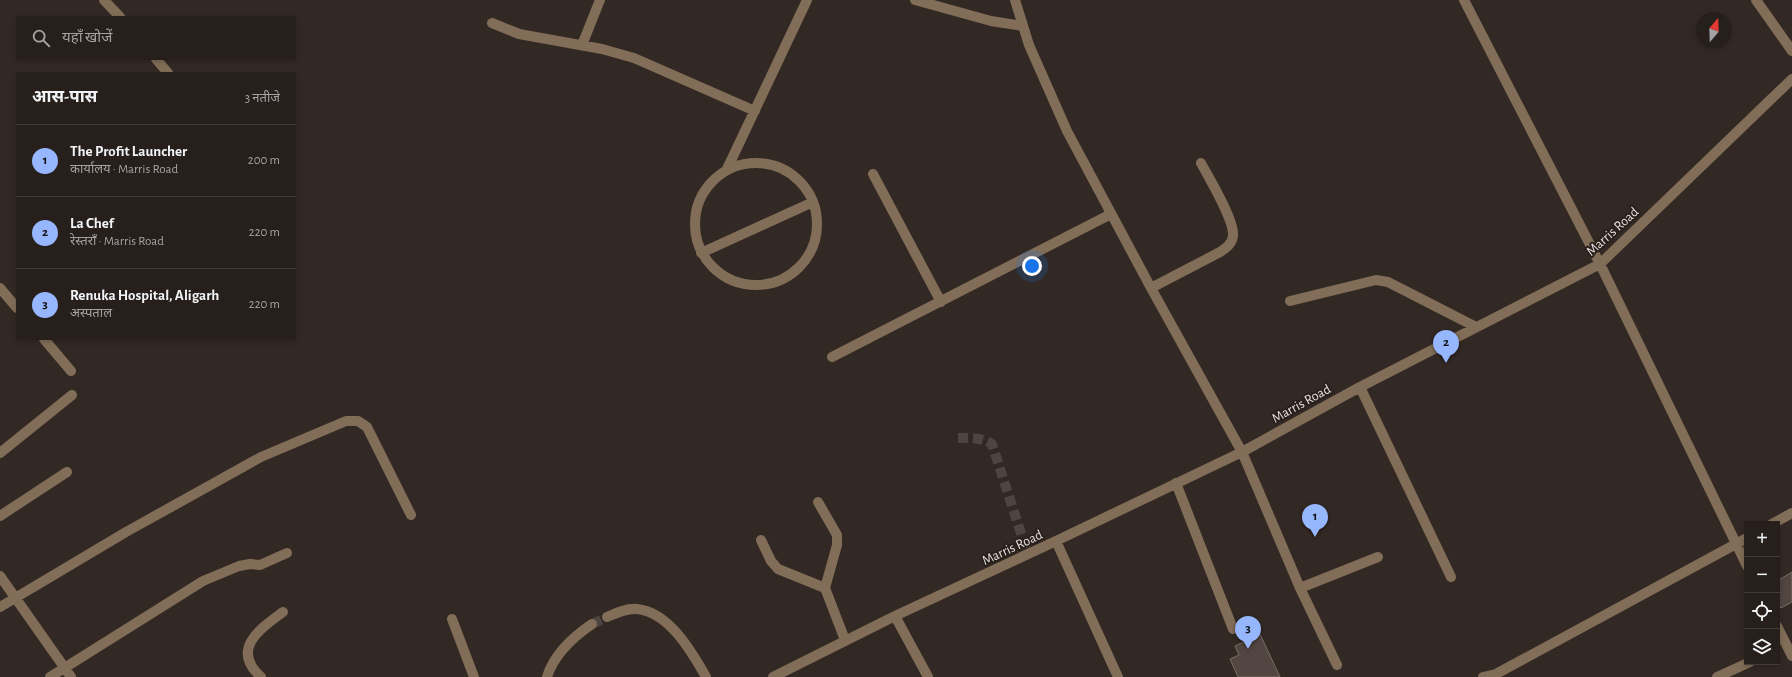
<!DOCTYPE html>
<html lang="hi">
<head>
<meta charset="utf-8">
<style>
	:root { --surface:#261f1b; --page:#322c28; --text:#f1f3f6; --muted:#a4a2a3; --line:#423d3a; --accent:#96b6fd }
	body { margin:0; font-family:"Alegreya Sans","Noto Sans Devanagari",sans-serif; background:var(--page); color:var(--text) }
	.controls { position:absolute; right:12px; bottom:12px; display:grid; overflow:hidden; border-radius:0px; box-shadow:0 2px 6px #0003 }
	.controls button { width:36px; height:36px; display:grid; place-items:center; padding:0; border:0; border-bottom:1px solid var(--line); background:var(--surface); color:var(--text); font:20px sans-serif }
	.compass { position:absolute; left:1696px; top:12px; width:36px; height:36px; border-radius:50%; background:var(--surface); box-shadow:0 2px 6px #0003; rotate:19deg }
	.you { position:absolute; left:1032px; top:266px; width:14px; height:14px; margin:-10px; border:3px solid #fff; border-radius:50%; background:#1a73e8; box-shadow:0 0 0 6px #1a73e833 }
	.badge { display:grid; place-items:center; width:26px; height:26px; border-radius:50%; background:var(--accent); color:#111; font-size:13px; font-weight:700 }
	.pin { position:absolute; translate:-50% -33px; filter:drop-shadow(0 1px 2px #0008) }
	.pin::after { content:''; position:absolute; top:21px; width:14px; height:12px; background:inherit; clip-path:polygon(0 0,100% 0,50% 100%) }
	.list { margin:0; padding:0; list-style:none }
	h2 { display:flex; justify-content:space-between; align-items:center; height:52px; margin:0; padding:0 16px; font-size:17px }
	h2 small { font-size:13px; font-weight:400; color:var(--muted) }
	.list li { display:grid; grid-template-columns:26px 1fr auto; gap:12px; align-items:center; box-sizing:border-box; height:72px; padding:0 16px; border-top:1px solid var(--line) }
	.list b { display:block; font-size:15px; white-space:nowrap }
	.list p { margin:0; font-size:13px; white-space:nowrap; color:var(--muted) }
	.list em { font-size:13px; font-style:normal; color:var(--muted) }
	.icon { flex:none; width:22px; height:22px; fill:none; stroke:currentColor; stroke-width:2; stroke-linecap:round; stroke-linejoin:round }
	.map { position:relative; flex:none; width:1792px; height:677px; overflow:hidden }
	.search { position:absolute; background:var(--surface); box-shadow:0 2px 6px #0003; left:16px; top:16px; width:280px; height:44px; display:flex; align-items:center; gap:10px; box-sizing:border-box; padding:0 14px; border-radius:0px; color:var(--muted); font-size:15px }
	.panel { position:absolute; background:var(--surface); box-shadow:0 2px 6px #0003; left:16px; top:72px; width:280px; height:268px; border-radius:0px }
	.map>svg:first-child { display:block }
	.building { fill:#514641; stroke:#796d67 }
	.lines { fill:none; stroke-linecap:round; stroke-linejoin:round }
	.minor-tunnel { stroke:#4e4440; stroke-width:10; stroke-dasharray:10 5; stroke-linecap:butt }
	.minor { stroke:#826e58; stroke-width:10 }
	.labels { text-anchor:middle; stroke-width:4; stroke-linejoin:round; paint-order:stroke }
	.street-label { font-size:14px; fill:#e6dfdc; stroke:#29201b }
</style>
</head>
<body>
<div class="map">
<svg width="1792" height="677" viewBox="0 0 1792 677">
	<rect width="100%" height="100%" fill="#332924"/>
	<path class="building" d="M1792,572V602L1781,608L1777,602V581Z
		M1260,634L1280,677H1238L1230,659L1239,655L1235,646Z"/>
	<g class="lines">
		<path class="minor-tunnel" d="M958,438C970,438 981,437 992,444L1028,555
			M592,624L607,617"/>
		<path class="minor" d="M104,0L120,17
			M915,0L991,21L1023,26
			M1015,0L1029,45L1067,131L1151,288L1242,452L1300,588L1337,665
			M1464,0L1600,264L1747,566
			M1756,0L1792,51
			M492,23L519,34L602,49L634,58L755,111
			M582,45L600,0
			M156,59L168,73
			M695 224a61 61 0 1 1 122 0a61 61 0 1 1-122 0Z
			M727,169L807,0
			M873,174L941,302
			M701,253L813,202
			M0,288L17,308
			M1151,288L1220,252C1226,248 1232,244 1233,236C1235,221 1209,178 1201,163
			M1290,301L1376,280L1388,282L1476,327
			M44,339L71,371
			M832,357L1111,214
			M1360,387L1451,577
			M0,453L72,395
			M1176,483L1233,629
			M818,502L837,535V545L825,588L845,640
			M0,516L67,472
			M1772,524L1792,513
			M761,540L771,561L778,569L825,588
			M1056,541L1118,677
			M0,576L71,677
			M1300,588L1378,557
			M0,607L126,532L261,457L346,421H358L367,427L411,515
			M895,616L928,677
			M607,617C616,613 627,608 637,609C669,612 692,652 706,677
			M452,619L474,677
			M1777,626L1792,656
			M50,677L203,581L239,566L250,564L260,565L287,553
			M261,677C230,649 260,629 283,612
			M547,677C554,654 573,637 592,624
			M773,677L895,616L1056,541L1242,452L1360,387L1600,264L1792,79
			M1483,677L1496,674L1747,538
			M1717,677L1750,662"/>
	</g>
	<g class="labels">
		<g class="street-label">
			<text transform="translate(1612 231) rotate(-42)" y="5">Marris Road</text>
			<text transform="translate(1301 403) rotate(-29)" y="5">Marris Road</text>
			<text transform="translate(1012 547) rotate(-25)" y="5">Marris Road</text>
		</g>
	</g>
</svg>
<div class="controls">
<button>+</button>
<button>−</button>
<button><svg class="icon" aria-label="locate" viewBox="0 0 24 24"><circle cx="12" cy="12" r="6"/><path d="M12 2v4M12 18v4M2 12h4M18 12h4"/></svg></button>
<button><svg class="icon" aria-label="layers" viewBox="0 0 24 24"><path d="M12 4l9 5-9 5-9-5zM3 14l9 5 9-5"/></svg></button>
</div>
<svg class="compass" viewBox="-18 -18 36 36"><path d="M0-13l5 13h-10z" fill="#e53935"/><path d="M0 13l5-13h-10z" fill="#a4a2a3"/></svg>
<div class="you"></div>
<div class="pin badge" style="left:1315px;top:537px">1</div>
<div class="pin badge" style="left:1446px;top:363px">2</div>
<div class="pin badge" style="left:1248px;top:649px">3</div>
<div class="search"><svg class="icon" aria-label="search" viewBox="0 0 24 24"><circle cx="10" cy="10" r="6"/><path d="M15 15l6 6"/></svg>यहाँ खोजें</div>
<section class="panel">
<h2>आस-पास<small>3 नतीजे</small></h2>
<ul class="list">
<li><span class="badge">1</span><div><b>The Profit Launcher</b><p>कार्यालय · Marris Road</p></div><em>200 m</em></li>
<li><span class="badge">2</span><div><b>La Chef</b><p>रेस्तराँ · Marris Road</p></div><em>220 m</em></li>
<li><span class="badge">3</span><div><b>Renuka Hospital, Aligarh</b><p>अस्पताल</p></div><em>220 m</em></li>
</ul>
</section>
</div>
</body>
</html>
